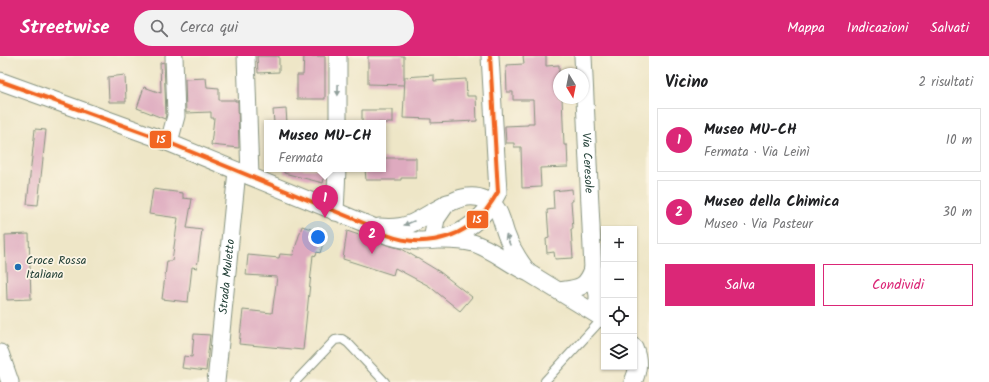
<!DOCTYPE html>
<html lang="it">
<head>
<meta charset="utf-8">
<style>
	:root { --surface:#fff; --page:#f2f2f2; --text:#202124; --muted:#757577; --line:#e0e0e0; --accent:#db2777 }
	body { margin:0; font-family:Kalam,sans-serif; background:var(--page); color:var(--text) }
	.controls { position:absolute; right:12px; bottom:12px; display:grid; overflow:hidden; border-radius:0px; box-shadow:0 1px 3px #0004 }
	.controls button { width:36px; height:36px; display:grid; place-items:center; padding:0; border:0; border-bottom:1px solid var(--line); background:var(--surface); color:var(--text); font:20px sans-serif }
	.compass { position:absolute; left:553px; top:12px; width:36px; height:36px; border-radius:50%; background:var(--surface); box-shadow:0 1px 3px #0004; rotate:170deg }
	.you { position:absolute; left:318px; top:181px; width:14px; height:14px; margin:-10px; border:3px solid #fff; border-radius:50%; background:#1a73e8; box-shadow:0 0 0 6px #1a73e833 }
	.badge { display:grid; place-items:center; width:26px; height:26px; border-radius:50%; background:var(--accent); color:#fff; font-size:13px; font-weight:700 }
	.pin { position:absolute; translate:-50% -33px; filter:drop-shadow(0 1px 2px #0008) }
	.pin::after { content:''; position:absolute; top:21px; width:14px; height:12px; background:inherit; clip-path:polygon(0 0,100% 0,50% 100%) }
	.popup { position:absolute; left:264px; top:64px; width:122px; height:52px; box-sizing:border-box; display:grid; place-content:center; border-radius:0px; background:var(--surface); filter:drop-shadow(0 1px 3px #0005); font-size:13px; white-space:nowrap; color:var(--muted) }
	.popup b { font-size:15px; color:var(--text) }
	.popup::after { content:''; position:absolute; left:50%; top:100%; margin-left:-8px; border:8px solid transparent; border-top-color:var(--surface) }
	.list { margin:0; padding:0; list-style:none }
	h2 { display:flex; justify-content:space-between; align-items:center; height:52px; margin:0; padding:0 16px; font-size:17px }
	h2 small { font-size:13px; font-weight:400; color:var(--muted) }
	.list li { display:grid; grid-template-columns:26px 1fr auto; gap:12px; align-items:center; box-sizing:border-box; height:64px; margin:0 8px 8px; padding:0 8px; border:1px solid var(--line); border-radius:0px }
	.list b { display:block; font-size:15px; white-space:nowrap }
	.list p { margin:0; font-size:13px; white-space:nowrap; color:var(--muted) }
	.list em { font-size:13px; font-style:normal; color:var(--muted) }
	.actions { display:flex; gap:8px; padding:12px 16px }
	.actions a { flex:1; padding:9px 0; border:1px solid var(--accent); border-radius:0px; text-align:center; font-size:14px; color:var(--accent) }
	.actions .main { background:var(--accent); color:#fff }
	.icon { flex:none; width:22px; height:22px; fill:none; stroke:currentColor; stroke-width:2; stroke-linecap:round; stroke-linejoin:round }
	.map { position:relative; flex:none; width:649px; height:326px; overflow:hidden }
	header { display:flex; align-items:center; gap:24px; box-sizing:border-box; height:56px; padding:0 20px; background:var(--accent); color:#fff }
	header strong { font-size:19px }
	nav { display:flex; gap:22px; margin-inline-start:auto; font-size:14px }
	.search { width:280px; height:36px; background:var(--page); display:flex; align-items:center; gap:10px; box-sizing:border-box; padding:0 14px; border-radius:22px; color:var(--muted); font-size:15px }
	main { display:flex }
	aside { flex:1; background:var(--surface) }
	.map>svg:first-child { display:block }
	.building { fill:#deaabf }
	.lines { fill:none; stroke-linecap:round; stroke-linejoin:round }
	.lane-casing { stroke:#86927e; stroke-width:10 }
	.street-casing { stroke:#86927e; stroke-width:19 }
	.lane { stroke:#fff; stroke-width:8 }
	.street { stroke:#fff; stroke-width:17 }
	.bus-1-casing { stroke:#fcf5e5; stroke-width:7 }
	.bus-1 { stroke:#f26522; stroke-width:4 }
	.oneway { fill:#8f9e9a }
	.poi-dot { fill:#1f6fb2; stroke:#fcf5e5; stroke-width:1.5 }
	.labels { text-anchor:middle; stroke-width:3.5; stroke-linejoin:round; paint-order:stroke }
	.street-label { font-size:12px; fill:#1f3d34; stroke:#fcf5e5 }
	.poi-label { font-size:12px; fill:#1f3d34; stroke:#fcf5e5; text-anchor:start }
	.line-badge { stroke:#fcf5e5; stroke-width:1.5 }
	.badge-label { font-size:11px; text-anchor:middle; font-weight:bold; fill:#fff }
</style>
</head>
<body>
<header>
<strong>Streetwise</strong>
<div class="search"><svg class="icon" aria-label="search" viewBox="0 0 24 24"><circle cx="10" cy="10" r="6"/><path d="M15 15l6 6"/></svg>Cerca qui</div>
<nav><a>Mappa</a><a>Indicazioni</a><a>Salvati</a></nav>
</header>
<main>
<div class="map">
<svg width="649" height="326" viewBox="0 0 649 326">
	<rect width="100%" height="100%" fill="#fcf5e5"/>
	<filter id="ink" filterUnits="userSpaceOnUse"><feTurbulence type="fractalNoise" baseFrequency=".025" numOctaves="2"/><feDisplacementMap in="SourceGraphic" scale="8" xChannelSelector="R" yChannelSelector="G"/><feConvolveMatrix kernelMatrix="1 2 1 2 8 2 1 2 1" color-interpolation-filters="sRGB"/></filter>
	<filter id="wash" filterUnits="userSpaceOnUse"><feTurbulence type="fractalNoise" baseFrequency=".012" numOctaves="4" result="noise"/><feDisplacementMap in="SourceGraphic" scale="16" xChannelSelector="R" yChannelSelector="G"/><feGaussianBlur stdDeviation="0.9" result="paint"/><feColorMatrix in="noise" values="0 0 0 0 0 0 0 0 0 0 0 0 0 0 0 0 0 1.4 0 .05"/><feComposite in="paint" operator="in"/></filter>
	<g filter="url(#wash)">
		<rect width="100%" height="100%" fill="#eee6c7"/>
		<g id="blocks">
			<path class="building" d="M257,0H279V16L258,17Z
				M304,0H325V43H297V19H303Z
				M368,0H404V29L368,28Z
				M523,0H546V10L559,9V42H562L564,89H567L568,111L540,112L541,131L522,132L521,91H514V87H506L505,70L528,69V67H534L533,44H513V36H507L506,9L524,8Z
				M164,6L166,59L165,63L137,52L144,31L161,37L160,7Z
				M125,19L126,46H109L108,21Z
				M434,19V25L466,23L467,40H476L477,65L431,67V63L403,62L405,21Z
				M206,22L207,31L219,32V44H235V45H238L239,92L211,89L214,62H211V56L186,57L185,23Z
				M286,53L287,67H274L273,54Z
				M362,54H393V67H362Z
				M35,73L46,74L38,149L27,148Z
				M383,102H416V122H401V124H366L365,113H383Z
				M284,113H326L323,127L284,117Z
				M153,133L183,137V142L192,143L187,172L202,174L197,212L192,211L188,246L162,243L167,205H172L178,162L149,158Z
				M572,133L573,145H571L573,173H571L573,202L555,203L554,196L547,197L546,183L549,182L547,154L554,153L553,135Z
				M302,170L326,178L320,197L317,196L316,200L313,199L303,294L239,288L243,254L272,257L277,221L246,219L248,199L279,202L280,198L293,199Z
				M347,175L374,184L387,189L402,193L440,216L472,241L460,255L429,230L395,212L393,219L343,203Z
				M29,178L31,243L7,244L5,179Z
				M194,278L210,279L206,315L182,312L184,300L192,301Z"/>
		</g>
	</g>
	<g filter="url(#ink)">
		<use href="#blocks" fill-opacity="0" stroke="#86927e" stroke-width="1"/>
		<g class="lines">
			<g class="lane-casing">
				<path id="lane" d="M545,325L603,262
					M295,326L335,284L342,283L348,287L385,326"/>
			</g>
			<g class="street-casing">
				<g id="street">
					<path d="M246,0L250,120"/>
					<path id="s1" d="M583,0L593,213L598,239V259"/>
					<path d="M0,25L155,81L371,170C377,173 383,178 390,180C435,194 477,178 498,136L490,0"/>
					<path d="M338,67V0"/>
					<path d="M169,86L176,60L174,0"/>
					<path d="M447,147L436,163L432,184C446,184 460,183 473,187C493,193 510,209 529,217L604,263"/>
					<path d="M335,156L337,113"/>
					<path d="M379,171C390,172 400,172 410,168C435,158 469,123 496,152C501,158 503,170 506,178C511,192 518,203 527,215"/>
					<path d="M559,235C578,232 586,233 593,213"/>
					<path d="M0,297L10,326"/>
					<path id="s2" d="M216,326L237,115"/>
					<path d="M633,326C639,314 639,303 634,291"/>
				</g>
			</g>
			<use href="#lane" class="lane"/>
			<use href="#street" class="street"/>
			<g class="bus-1-casing">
				<path id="bus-1" d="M0,25L155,81L371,170C376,173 382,177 387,179C417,191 454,185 478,163C486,156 492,146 498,136L490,0"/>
			</g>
			<use href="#bus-1" class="bus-1"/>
		</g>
		<defs><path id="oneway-solid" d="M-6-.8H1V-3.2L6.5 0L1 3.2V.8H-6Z"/></defs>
		<g class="oneway">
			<use href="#oneway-solid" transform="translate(338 34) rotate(91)"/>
			<use href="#oneway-solid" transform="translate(409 167) rotate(157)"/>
			<use href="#oneway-solid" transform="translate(508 184) rotate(-112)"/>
		</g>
	</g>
	<circle class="poi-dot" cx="18" cy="211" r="4"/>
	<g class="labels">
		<g class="street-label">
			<text dy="4" stroke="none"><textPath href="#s1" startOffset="107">Via Ceresole</textPath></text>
			<text dy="4" stroke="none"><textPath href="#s2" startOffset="106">Strada Muletto</textPath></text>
		</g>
		<g class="poi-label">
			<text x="26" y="208">Croce Rossa<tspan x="26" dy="14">Italiana</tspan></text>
		</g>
	</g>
	<g class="line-badge">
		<rect x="149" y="74" width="23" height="19" rx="4" fill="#f26522"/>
		<rect x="466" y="154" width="23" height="19" rx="4" fill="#f26522"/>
	</g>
	<g class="badge-label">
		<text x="161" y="87">1S</text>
		<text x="477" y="167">1S</text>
	</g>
</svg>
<div class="controls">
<button>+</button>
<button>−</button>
<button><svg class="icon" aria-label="locate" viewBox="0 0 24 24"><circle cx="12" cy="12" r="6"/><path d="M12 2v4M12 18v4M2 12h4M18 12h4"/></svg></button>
<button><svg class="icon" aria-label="layers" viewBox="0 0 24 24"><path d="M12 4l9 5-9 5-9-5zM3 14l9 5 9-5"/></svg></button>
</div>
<svg class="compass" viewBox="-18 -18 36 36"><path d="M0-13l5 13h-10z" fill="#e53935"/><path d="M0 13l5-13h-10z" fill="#757577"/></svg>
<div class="you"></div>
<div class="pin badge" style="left:325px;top:162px">1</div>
<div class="popup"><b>Museo MU-CH</b>Fermata</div>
<div class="pin badge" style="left:372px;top:198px">2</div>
</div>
<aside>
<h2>Vicino<small>2 risultati</small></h2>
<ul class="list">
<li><span class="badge">1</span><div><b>Museo MU-CH</b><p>Fermata · Via Leinì</p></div><em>10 m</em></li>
<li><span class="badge">2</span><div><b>Museo della Chimica</b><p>Museo · Via Pasteur</p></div><em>30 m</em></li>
</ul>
<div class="actions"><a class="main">Salva</a><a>Condividi</a></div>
</aside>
</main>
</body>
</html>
